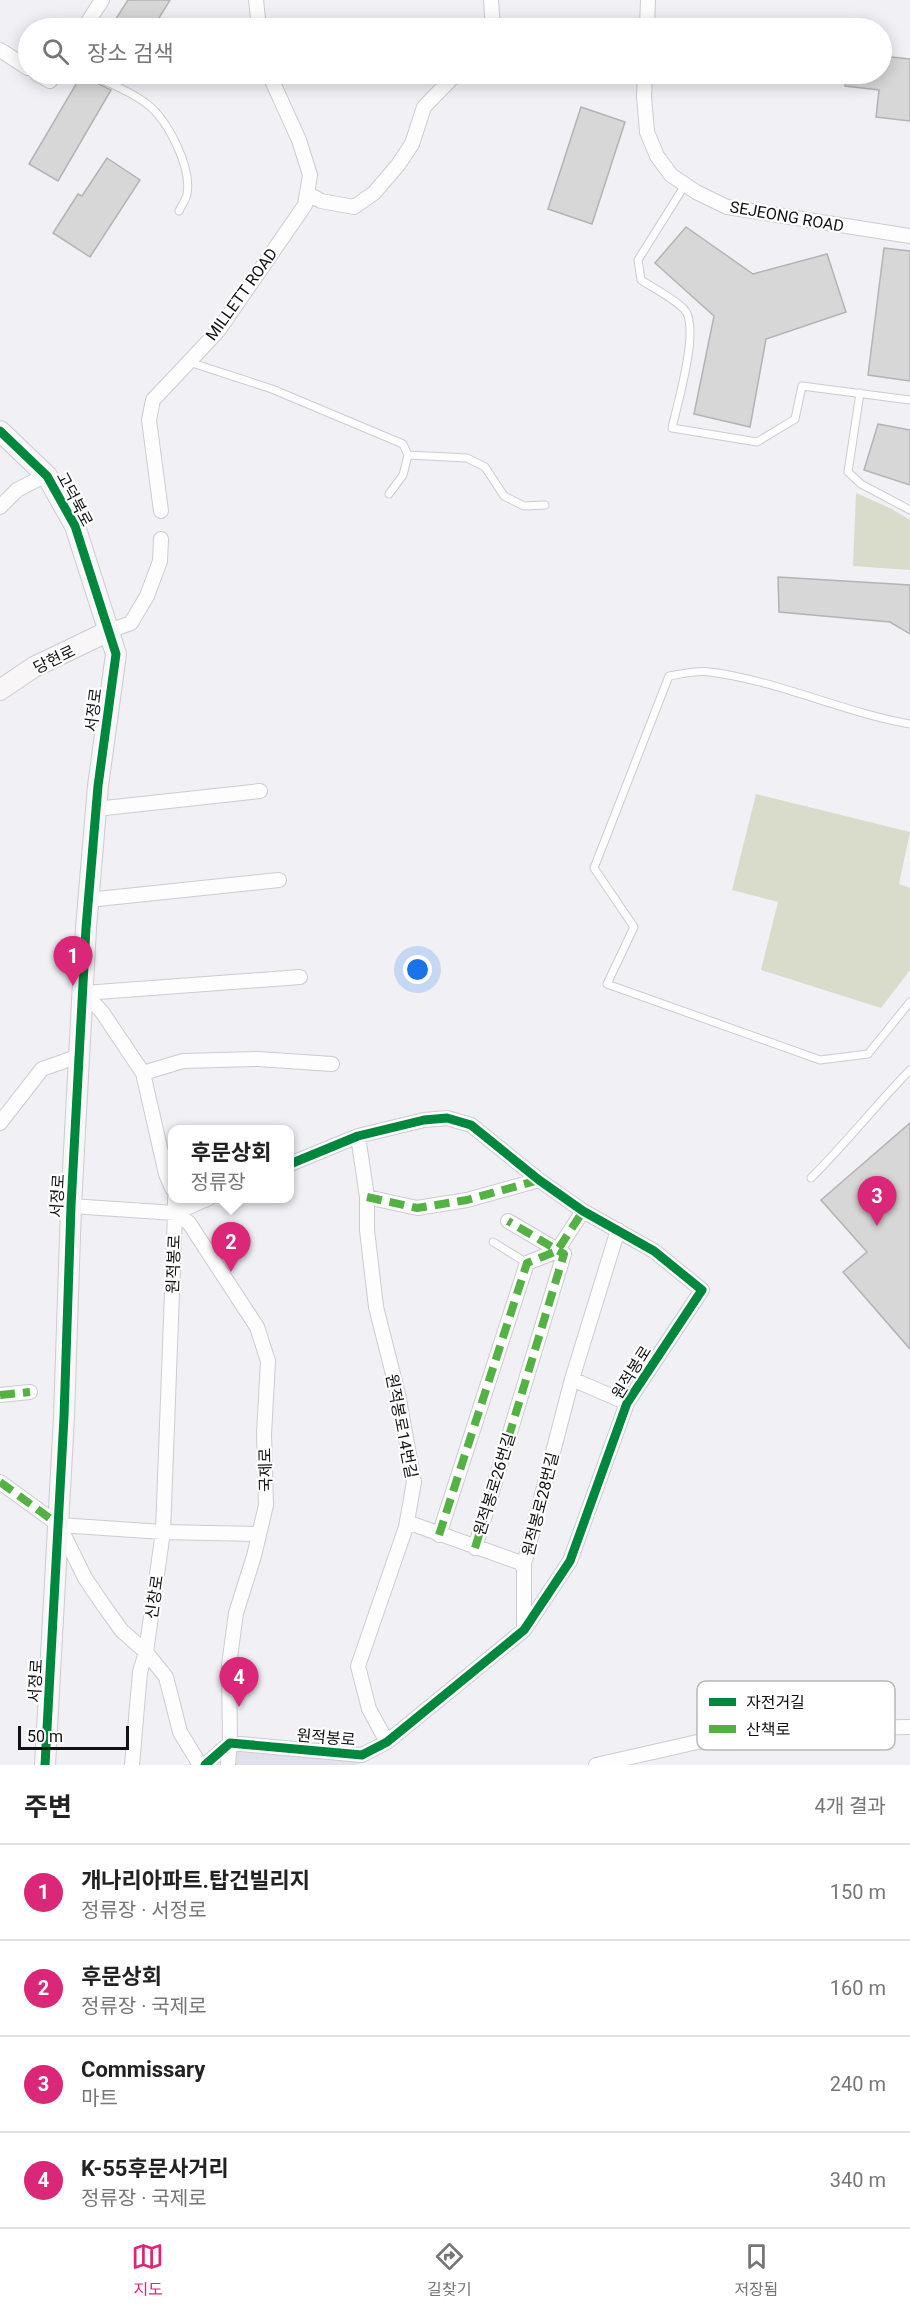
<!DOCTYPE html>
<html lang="ko">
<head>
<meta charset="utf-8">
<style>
	:root { --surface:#fff; --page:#f6f6f6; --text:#222; --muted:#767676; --line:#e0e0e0; --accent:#db2777 }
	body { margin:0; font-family:Roboto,"Noto Sans KR",sans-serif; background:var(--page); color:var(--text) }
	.scale { position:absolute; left:18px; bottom:15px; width:111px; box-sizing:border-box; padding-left:6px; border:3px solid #121215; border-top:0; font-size:16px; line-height:21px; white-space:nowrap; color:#121215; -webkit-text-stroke:4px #fff; paint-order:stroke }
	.you { position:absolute; left:418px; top:970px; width:21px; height:21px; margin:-15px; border:4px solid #fff; border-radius:50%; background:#1a73e8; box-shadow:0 0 0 9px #1a73e833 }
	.badge { display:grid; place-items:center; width:39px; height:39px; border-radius:50%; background:var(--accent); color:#fff; font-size:20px; font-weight:700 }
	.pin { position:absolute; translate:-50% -50px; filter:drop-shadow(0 2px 3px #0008) }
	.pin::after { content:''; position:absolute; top:32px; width:21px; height:18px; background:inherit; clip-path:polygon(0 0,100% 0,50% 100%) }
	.popup { position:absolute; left:168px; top:1125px; width:126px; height:78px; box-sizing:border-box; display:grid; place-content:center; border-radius:12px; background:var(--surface); filter:drop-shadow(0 2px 4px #0005); font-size:20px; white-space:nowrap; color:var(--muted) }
	.popup b { font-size:22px; color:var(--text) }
	.popup::after { content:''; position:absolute; left:50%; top:100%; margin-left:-12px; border:12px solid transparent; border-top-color:var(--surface) }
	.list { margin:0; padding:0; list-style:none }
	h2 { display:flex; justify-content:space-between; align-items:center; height:78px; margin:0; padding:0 24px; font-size:26px }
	h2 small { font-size:20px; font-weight:400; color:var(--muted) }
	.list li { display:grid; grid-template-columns:39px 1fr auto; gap:18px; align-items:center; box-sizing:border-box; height:96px; padding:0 24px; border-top:2px solid var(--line) }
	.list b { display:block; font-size:22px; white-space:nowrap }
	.list p { margin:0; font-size:20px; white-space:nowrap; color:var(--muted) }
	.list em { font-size:20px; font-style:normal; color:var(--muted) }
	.icon { flex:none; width:33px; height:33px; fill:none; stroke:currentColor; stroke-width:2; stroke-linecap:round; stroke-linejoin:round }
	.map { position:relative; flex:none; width:910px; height:1765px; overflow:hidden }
	.search { position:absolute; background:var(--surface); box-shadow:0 3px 15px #0003; left:18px; right:18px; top:18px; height:66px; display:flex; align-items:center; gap:15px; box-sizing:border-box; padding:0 21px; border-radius:33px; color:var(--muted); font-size:22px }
	.sheet { height:462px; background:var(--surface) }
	nav { display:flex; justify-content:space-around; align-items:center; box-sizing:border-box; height:84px; border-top:2px solid var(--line); background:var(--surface); font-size:16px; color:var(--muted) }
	nav a { display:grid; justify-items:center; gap:3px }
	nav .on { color:var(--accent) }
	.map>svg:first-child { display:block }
	.built { fill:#e1e0eb }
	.green { fill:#d9dcca }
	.building { fill:#d8d7d8; stroke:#b4b3b4; stroke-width:1.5 }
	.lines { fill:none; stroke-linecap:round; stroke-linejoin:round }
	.lane-casing { stroke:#ccccd0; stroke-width:9 }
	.street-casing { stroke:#ccccd0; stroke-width:16 }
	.secondary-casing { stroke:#ccccd0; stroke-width:22 }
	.lane { stroke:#fdfdfe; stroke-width:7 }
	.street { stroke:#fdfdfe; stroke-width:14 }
	.secondary { stroke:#f8f6f7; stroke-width:20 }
	.quiet { stroke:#54b144; stroke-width:8; stroke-dasharray:15 8; stroke-linecap:butt }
	.cycleway-casing { stroke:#fff; stroke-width:13 }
	.cycleway { stroke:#00873e; stroke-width:9 }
	.labels { text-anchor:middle; stroke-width:4.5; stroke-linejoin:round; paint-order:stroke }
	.street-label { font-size:16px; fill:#121215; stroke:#fff }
	.key { fill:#fff; stroke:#b8b8b9; stroke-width:1.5 }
	.key-label { font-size:16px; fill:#121215 }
</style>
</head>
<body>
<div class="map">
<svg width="910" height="1765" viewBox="0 0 910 1765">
	<rect width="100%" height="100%" fill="#f0f0f5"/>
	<path class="built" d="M238,1750L365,1762L354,1765H234Z"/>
	<path class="green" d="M856,493L892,509L910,520V570L853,566Z
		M756,794L910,832L899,884L910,888V970L881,1008L761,970L778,902L732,890Z"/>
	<path class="building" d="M128,0H170L153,28H110Z
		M882,56L910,59V121L876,117L879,90L845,86L847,74H882Z
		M82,74H84L88,79L111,90L58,181L29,164Z
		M581,107L625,122L592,224L548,209Z
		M107,158L140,180L90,257L53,233L78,194L82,196Z
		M686,227L753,274L827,254L846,312L766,339L750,427L694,414L714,316L655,263Z
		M884,248L910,251V381L868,375Z
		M878,424L910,430V485L864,470Z
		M778,577L910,585V634L890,622L779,612Z
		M910,1123V1349L843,1272L867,1252L821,1200Z"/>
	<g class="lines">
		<g class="lane-casing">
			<path id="lane" d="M90,74C108,83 131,91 147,104C168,120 192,168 187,194C186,200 181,206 179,211
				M685,185L638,260L641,280C655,289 673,298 684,309C701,326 677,405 672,428L757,442L795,419L802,386L910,400
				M189,362L272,389L403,444L408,455L403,475L389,494
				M860,393L848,472L861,484L910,510
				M408,455L467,458L485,467L504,496L524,506L545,505
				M910,724C842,712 779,681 710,672C697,670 682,674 669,676L594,868L634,927L607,984L820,1060L868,1054L910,1002
				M811,1178C846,1143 876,1105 910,1070
				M493,1242L527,1263"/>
		</g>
		<g class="street-casing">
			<path id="street" d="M256,0L259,28
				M491,0L493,28
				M84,28L102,0
				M647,28L648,0
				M0,50L28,68
				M37,74L50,81L55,74
				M645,74L644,96L647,132L657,156L671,175L696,192L727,207L910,236
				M307,193L321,201L354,207L374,193L398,165L412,144L424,107L456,74
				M0,507L17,490L46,475
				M161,511L149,420L153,400L218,331L305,205L310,175L299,140L269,74
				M109,631L131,623L147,596L160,561L161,539
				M96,809L260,791
				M88,900L279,880
				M84,993L102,1012L143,1073L166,1174L172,1188
				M84,993L300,977
				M143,1073L183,1061L258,1059L332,1064
				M0,1123L42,1069L79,1056
				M358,1136L367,1197V1230L376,1307L398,1394L414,1482L406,1527L358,1666L369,1709L387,1742
				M367,1197L417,1208L467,1200L539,1180
				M175,1198V1213L189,1223L257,1327L268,1361L264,1434L266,1505L254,1556L236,1613L229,1665L230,1743L228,1765
				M71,1206L175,1213L209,1198
				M572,1379L627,1403
				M0,1395L30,1392
				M0,1482L59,1525L85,1578L104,1606L122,1631L146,1652L166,1677L180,1732L200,1765
				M407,1522L524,1564
				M59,1525L163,1532L258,1534
				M439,1535L527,1263L557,1251L583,1211
				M475,1548L564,1254L508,1221
				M524,1630V1564L572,1379L618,1230
				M132,1765L140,1672L146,1652L163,1532L175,1213
				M205,1765L230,1743L362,1755L387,1742L524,1630L570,1561L627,1403L702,1290L654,1251L583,1211L539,1180L471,1125L447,1118L424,1120L358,1136L290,1164
				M596,1765L750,1730L910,1727"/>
		</g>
		<g class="secondary-casing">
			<path id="secondary" d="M0,431L47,476L75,526L116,654L98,786L86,928L71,1206L64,1417L45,1765
				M0,690L34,667L109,631"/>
		</g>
		<use href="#lane" class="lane"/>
		<use href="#street" class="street"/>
		<use href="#secondary" class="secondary"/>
		<path class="quiet" d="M367,1197L417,1208L467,1200L539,1180
			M0,1395L30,1392
			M0,1482L59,1525
			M439,1535L527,1263L557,1251L583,1211
			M475,1548L564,1254L508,1221"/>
		<g class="cycleway-casing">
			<path id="cycleway" d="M0,431L47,476L75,526L116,654L98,786L86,928L71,1206L64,1417L45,1765
				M205,1765L230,1743L362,1755L387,1742L524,1630L570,1561L627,1403L702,1290L654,1251L583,1211L539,1180L471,1125L447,1118L424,1120L358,1136L290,1164"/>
		</g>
		<use href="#cycleway" class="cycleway"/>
	</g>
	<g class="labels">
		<g class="street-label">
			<text transform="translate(787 216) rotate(10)" y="6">SEJEONG ROAD</text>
			<text transform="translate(241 294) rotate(-54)" y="6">MILLETT ROAD</text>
			<text transform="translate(75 499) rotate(62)" y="6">고덕북로</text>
			<text transform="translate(54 659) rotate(-26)" y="6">당현로</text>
			<text transform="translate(93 710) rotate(-83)" y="6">서정로</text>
			<text transform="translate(57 1196) rotate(-87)" y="6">서정로</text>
			<text transform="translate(173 1264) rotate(-88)" y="6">원적봉로</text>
			<text transform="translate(631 1372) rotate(-58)" y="6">원적봉로</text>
			<text transform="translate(402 1426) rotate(79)" y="6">원적봉로14번길</text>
			<text transform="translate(265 1470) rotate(-91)" y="6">국제로</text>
			<text transform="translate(494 1484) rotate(-73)" y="6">원적봉로26번길</text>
			<text transform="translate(540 1504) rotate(-76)" y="6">원적봉로28번길</text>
			<text transform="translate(154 1597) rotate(-82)" y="6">신창로</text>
			<text transform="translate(35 1681) rotate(-87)" y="6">서정로</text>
			<text transform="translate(326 1737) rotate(5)" y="6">원적봉로</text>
		</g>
	</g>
	<rect x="697" y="1681" width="198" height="69" rx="9" class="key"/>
	<rect x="709" y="1698" width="27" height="8" fill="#00873e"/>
	<rect x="709" y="1725" width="27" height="8" fill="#54b144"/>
	<g class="key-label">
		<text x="746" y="1708">자전거길</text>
		<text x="746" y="1735">산책로</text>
	</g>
</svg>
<div class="scale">50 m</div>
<div class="you"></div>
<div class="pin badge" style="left:73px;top:986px">1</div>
<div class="pin badge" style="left:231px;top:1272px">2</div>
<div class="popup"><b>후문상회</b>정류장</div>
<div class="pin badge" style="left:877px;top:1226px">3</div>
<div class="pin badge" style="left:239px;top:1707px">4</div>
<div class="search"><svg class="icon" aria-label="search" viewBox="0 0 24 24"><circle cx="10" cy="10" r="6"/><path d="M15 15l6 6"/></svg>장소 검색</div>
</div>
<section class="sheet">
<h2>주변<small>4개 결과</small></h2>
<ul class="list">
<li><span class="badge">1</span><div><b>개나리아파트.탑건빌리지</b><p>정류장 · 서정로</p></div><em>150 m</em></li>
<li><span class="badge">2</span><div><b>후문상회</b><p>정류장 · 국제로</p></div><em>160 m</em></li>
<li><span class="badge">3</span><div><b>Commissary</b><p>마트</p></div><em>240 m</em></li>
<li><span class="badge">4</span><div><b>K-55후문사거리</b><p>정류장 · 국제로</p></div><em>340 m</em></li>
</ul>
</section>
<nav>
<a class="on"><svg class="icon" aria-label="map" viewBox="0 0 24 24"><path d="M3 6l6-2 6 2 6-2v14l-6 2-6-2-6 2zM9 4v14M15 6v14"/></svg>지도</a>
<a><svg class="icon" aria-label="directions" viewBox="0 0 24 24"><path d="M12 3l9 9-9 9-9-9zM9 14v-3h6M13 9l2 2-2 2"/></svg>길찾기</a>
<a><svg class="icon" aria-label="saved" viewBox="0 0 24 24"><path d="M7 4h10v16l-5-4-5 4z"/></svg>저장됨</a>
</nav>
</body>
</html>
